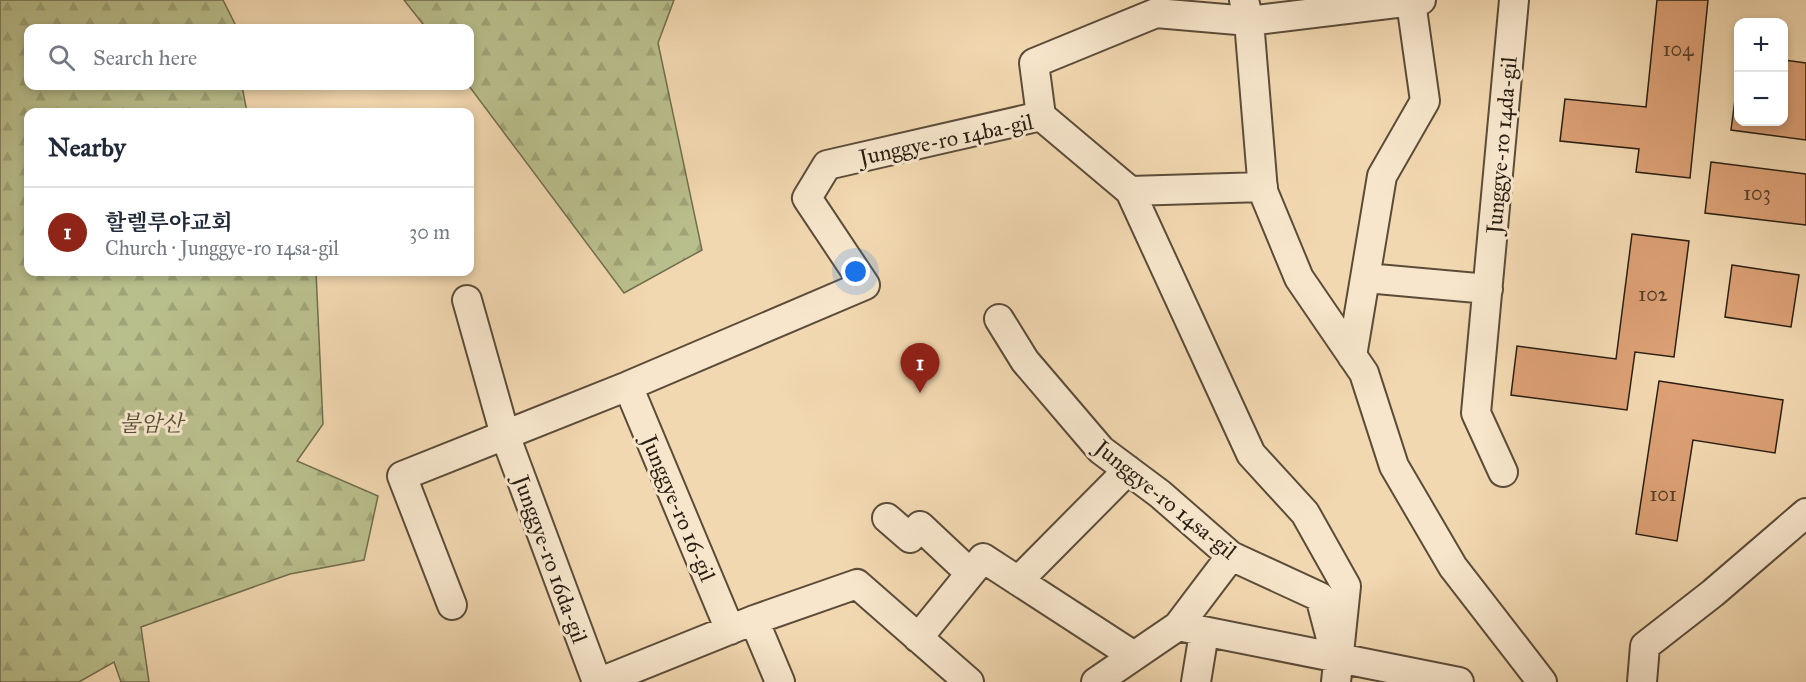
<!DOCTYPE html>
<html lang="en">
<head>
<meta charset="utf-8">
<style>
	:root { --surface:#fff; --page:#f2f2f3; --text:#1f2937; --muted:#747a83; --line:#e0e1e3; --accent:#8f2418 }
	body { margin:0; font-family:"IM FELL Great Primer","Noto Serif KR",serif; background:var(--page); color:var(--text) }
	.controls { position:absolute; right:18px; top:18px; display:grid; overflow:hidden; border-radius:12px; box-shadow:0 3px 9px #0003 }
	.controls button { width:54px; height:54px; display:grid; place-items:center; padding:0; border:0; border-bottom:2px solid var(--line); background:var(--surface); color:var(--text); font:30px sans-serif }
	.you { position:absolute; left:856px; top:272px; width:21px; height:21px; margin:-15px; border:4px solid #fff; border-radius:50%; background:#1a73e8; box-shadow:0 0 0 9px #1a73e833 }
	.badge { display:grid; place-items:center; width:39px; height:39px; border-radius:50%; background:var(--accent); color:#fff; font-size:20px; font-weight:700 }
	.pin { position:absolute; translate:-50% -50px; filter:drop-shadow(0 2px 3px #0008) }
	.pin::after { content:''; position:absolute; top:32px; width:21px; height:18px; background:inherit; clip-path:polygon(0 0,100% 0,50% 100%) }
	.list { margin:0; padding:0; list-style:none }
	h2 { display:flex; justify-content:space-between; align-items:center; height:78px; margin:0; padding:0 24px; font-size:26px }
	h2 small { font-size:20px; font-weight:400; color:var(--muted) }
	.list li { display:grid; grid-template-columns:39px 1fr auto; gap:18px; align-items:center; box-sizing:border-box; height:90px; padding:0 24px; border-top:2px solid var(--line) }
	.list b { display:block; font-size:22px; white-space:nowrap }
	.list p { margin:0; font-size:20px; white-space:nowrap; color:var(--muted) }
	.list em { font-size:20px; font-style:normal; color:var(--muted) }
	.icon { flex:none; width:33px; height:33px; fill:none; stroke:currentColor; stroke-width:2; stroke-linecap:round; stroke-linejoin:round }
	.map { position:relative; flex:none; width:1806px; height:682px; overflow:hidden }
	.search { position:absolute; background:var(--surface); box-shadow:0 3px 9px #0003; left:24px; top:24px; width:450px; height:66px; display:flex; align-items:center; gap:15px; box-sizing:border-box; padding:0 21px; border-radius:12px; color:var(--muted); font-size:22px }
	.panel { position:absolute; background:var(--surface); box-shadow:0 3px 9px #0003; left:24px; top:108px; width:450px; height:168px; border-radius:12px }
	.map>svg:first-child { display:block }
	.forest { fill:url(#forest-firs); stroke:#716e50; stroke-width:1.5 }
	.building { fill:#dca074; stroke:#291e13; stroke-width:1.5 }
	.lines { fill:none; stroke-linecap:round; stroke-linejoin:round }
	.minor-casing { stroke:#5b4c3a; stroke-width:32 }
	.minor { stroke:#f7e6cc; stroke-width:28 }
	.labels { text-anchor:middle; stroke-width:6; stroke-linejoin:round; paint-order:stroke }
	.number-label { font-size:20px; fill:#563e2b }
	.street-label { font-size:22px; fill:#291e13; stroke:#f7e6cc }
	.park-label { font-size:22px; font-style:italic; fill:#544e37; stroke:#f7e6cc }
</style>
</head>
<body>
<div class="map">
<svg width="1806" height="682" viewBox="0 0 1806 682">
	<defs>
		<pattern id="forest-firs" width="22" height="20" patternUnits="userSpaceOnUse" patternTransform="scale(1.5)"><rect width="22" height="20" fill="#b9bf8c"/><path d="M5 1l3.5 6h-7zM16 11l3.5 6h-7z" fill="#9fa478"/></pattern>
	</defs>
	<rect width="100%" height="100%" fill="#f2d8b0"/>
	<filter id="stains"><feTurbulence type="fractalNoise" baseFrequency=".00333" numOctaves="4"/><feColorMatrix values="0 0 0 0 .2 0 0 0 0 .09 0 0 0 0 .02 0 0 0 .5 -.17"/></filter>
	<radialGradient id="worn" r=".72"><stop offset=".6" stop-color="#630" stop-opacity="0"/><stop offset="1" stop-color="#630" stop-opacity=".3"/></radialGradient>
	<path class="forest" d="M0,0H223L237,28H28V86H242L247,112H28V272H316L323,424L297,461L378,496L364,560L290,574L141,627L149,682H121L114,662L79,682H0Z
		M404,0H674L658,43L702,250L624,293L469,86L470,28H426Z"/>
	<path class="building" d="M1657,0H1708L1690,178L1636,172L1639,149L1560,141L1565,99L1646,107Z
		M1784,60L1806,63V140L1731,130L1738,77V122H1784Z
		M1711,162L1806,174V225L1705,213Z
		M1632,234L1689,241L1674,357L1635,352L1627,410L1511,395L1517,346L1616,359Z
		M1732,265L1799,275L1791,327L1725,317Z
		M1659,381L1783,400L1775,453L1693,440L1677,541L1636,534Z"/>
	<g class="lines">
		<g class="minor-casing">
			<path id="minor" d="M1244,0L1249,21L1421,0
				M1156,13L1249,21L1263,191L1299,278L1364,373L1394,466L1453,567L1542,682
				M1041,116L1034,63L1156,13
				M1130,191L1263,187
				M1366,278L1488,289
				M467,300L505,435L597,682
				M999,319L1025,361L1101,450L1160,494L1231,556L1320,597L1333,646
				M1352,356L1382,176L1425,101L1411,2
				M628,386L730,630
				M1503,472L1476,413L1514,0
				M887,518L910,538L920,526L970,573
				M1018,581L1128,470
				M452,605L402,476L628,386L865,285L807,198L827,165L1041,116L1130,191L1251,454L1305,513L1346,586L1336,682
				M754,620L780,682
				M1178,626L1231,556
				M918,638L983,558L1134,656
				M600,682L754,620L857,584L969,682
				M1096,682L1178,626L1459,682
				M1196,682L1204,633
				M1642,682L1645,646L1713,593L1806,513"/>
		</g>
		<use href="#minor" class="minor"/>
	</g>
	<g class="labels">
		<g class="number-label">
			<text x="1678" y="56">104</text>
			<text x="1757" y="200">103</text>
			<text x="1653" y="301">102</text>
			<text x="1663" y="501">101</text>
		</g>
		<g class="street-label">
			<text transform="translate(946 139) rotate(-12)" y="8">Junggye-ro 14ba-gil</text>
			<text transform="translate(1501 145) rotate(-85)" y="8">Junggye-ro 14da-gil</text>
			<text transform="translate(1166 499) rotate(39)" y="8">Junggye-ro 14sa-gil</text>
			<text transform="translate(679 508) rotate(67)" y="8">Junggye-ro 16-gil</text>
			<text transform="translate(551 559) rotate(70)" y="8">Junggye-ro 16da-gil</text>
		</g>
		<g class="park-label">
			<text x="151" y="431">불암산</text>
		</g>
	</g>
	<rect width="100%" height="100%" filter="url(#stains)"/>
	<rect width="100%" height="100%" fill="url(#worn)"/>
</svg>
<div class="controls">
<button>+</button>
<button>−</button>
</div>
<div class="you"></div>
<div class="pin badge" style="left:920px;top:393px">1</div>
<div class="search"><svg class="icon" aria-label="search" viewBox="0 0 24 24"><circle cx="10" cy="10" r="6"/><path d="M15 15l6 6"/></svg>Search here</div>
<section class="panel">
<h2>Nearby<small></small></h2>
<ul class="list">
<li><span class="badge">1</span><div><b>할렐루야교회</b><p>Church · Junggye-ro 14sa-gil</p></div><em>30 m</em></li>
</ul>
</section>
</div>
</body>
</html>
